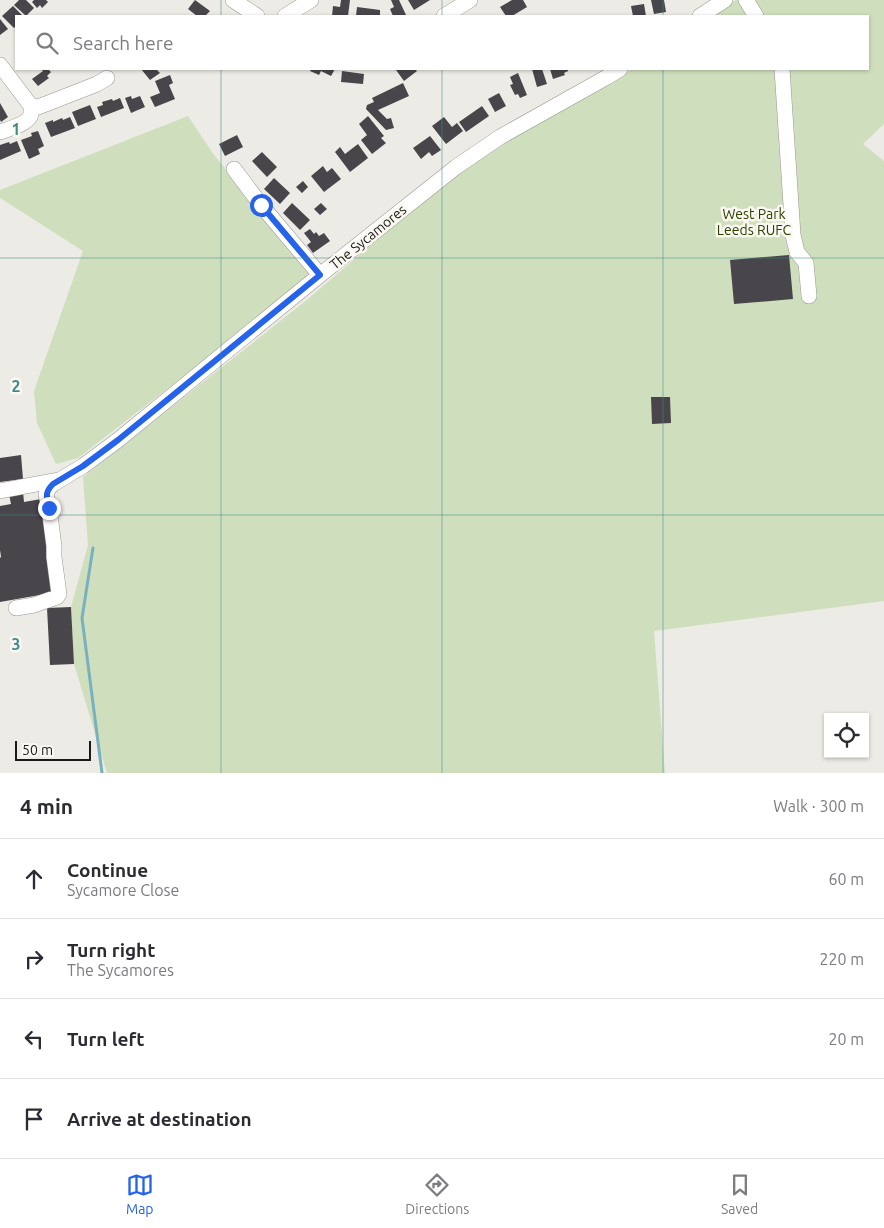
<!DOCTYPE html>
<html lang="en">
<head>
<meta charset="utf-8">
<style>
	:root { --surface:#fff; --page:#f2f2f3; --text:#2b2b33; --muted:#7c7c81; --line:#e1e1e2; --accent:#2563eb }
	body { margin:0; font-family:Ubuntu,sans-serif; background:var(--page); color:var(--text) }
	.controls { position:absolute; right:15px; bottom:15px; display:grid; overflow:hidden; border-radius:0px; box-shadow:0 1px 4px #0004 }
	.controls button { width:45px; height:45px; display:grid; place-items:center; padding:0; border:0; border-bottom:1px solid var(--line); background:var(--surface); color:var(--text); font:25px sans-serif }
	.scale { position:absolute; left:15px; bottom:12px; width:76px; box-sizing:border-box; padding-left:5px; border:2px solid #191916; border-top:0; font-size:14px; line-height:18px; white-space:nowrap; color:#191916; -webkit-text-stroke:4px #fbf8f2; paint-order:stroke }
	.stop { position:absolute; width:15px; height:15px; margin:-11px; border:4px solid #2563eb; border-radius:50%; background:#fff }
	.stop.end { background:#2563eb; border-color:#fff; box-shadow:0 1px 5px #0008 }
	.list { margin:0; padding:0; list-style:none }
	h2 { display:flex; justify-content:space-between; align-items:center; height:65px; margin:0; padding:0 20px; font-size:21px }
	h2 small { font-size:16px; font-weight:400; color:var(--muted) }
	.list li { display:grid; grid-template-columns:32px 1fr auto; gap:15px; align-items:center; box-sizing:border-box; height:80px; padding:0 20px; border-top:1px solid var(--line) }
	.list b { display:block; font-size:19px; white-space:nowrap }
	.list p { margin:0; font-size:16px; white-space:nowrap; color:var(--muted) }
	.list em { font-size:16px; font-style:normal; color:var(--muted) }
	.icon { flex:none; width:28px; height:28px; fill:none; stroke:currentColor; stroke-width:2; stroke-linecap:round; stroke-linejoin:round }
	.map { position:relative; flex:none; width:884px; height:773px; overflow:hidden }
	.search { position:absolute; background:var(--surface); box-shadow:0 1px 4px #0004; left:15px; right:15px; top:15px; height:55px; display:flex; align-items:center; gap:12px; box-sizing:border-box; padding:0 18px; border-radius:0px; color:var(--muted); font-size:19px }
	.sheet { height:385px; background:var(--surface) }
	nav { display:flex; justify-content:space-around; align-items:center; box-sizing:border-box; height:70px; border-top:1px solid var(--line); background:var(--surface); font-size:14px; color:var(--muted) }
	nav a { display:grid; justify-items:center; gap:2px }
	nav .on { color:var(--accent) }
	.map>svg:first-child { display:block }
	.green { fill:#cfdfbd }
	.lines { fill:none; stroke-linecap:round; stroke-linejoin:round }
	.stream { stroke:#78b1bd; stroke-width:3 }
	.building { fill:#48464a }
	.minor-casing { stroke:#999791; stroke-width:16 }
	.minor { stroke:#fff; stroke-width:15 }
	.route { stroke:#2563eb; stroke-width:6 }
	.grid { fill:none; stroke:#448c8b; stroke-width:1; stroke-opacity:0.55 }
	.labels { text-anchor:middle; stroke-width:5; stroke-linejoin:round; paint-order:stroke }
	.park-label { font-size:14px; fill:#2b4100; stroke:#fbf8f2 }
	.street-label { font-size:14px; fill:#191916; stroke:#fbf8f2 }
	.grid-label { font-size:16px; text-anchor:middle; font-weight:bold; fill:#448c8b; stroke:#fbf8f2; stroke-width:5; stroke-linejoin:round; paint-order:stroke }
</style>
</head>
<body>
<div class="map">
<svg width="884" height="773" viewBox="0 0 884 773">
	<rect width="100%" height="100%" fill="#edebe5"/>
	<path class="green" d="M736,0H884V124L863,144L884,161V601L654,631L665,773H107L74,664L71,607L88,545L83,477L308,299L449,178L489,151L615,80L632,69H868V16H712Z
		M188,116L214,155L313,276L78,458L56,464L37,423L34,391L83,251L0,198V190Z"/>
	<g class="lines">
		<path class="stream" d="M93,548L82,618L102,773"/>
	</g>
	<path class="building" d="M19,0H26L34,8L26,16L14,5Z
		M34,0H46L48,2L42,8L40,5L37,8L32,2Z
		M195,0L210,11L205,16H197L188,9Z
		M341,0H350L348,16H332L333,6L340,7Z
		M391,0H399L406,15L393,16L390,9L394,7Z
		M408,0H430L414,10Z
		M512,0H523L527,7L512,16H506L500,7Z
		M651,0H664L666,12L654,14Z
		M644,4L646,16H633L631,6Z
		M13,6L23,16H16V26L14,28L2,16Z
		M357,7L380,10V16H356Z
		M0,19L8,29L0,35Z
		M41,69H48L51,72L47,76L49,78L38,86L32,79L43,71Z
		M141,69H156L160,73L150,80Z
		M311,69H335L331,76L321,71L319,75L310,71Z
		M398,69H415L417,71L404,81L396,70Z
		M532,69H542L547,84L537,87Z
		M550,69H568V71L564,73L565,75L553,79Z
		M342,71L364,74L363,84L341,82Z
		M518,73L527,95L520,98L518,94L515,95L510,85L513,84L510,77Z
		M170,75L173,83L169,85L175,99L155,107L150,97L160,93L155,81Z
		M403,83L409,96L378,110L387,119L391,118L394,128L386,130L366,109L367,105L374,102L372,98Z
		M499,93L506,106L495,112L488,99Z
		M131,96L132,99L140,96L145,107L131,113L125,98Z
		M120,98L124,108L101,117L97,107L103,105L102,102L112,99L113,101Z
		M0,103L8,117L1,122L0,120Z
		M90,105L96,119L78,126L72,112Z
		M482,106L489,116L466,132L459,122Z
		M368,116L384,136L381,138L386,143L372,154L361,140L367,135L359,124Z
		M70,117L75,128L51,137L45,123L53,120V122L62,118L63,120Z
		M444,117L452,127L457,123L463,131L446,144L432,126Z
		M38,131L44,146L38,149L40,154L29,159L21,140L32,136L31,133Z
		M237,135L243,147L225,156L219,144Z
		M430,136L441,150L432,156L429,152L421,159L413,148Z
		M17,141L21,151L0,160V145L9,142L10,144Z
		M358,144L368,158L350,172L335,152L340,147L345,154Z
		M262,152L277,167L267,177L252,161Z
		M323,166L327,172L332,168L341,179L324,192L311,176Z
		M274,178L290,193L280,204L264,189Z
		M303,181L308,187L302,193L296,187Z
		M292,203L310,220L300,230L283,213Z
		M321,203L327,209L320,215L314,209Z
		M310,229L314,234L316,232L319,236L324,233L330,241L313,253L307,245L311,242L304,233Z
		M789,255L793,299L734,304L730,260Z
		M651,397H670L671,423L652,424Z
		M21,455L23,479L0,482V458Z
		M23,492L24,502L41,499L57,592L0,602V558L1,557L0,550V506L11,504L9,494Z
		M71,607L74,664L50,665L47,608Z"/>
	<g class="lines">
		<g class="minor-casing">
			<path id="minor" d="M233,0L257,16
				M746,0L756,16
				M285,16L311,0
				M444,16L470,0
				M700,16L725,0
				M0,65L31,106
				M782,69L793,235L797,252L806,263L809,296
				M31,106L38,107L51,102L97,84L107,78
				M0,132C8,129 29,124 31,114C31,113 31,106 31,106
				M234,169L261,205L320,275
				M0,491L58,480
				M16,608L34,605L57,597L59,594L54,557V546L49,508L46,494L49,488L53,484L83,466L118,440L320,275L456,167L500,137L607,77L620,69"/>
		</g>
		<use href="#minor" class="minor"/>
	</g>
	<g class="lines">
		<path class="route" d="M49,508C47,497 44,493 53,484L83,466L118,440L320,275L261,205"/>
	</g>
	<path class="grid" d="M221,0V16M442,0V16M663,0V16M221,69V773M442,69V773M663,69V773M0,258H884M0,515H884"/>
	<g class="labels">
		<g class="park-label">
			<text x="754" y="219">West Park<tspan x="754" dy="16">Leeds RUFC</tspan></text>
		</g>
		<g class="street-label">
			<text transform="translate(368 237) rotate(-39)" y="5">The Sycamores</text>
		</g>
	</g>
	<g class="grid-label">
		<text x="16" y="135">1</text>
		<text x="16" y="392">2</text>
		<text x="16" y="650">3</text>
	</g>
</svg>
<div class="controls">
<button><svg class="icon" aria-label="locate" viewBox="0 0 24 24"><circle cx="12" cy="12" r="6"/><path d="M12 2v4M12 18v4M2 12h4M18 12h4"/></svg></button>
</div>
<div class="scale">50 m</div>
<div class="stop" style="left:261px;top:205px"></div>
<div class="stop end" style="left:49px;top:508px"></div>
<div class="search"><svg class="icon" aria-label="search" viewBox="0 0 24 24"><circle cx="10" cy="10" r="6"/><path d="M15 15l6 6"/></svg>Search here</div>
</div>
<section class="sheet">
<h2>4 min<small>Walk · 300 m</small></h2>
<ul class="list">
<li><svg class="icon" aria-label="ahead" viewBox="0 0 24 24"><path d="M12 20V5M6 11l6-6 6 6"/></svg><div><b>Continue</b><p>Sycamore Close</p></div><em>60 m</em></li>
<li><svg class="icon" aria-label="right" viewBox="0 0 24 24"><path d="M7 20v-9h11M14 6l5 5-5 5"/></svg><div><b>Turn right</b><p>The Sycamores</p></div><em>220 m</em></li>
<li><svg class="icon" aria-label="left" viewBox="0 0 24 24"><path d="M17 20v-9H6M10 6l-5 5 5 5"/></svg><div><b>Turn left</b></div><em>20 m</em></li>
<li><svg class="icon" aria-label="arrive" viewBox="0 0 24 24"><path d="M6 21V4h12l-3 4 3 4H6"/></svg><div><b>Arrive at destination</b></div></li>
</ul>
</section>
<nav>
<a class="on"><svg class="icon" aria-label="map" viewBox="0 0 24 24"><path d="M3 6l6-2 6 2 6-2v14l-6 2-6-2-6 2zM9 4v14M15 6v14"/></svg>Map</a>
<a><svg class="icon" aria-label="directions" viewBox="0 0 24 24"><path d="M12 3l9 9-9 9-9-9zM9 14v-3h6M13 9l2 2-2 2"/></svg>Directions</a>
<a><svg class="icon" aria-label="saved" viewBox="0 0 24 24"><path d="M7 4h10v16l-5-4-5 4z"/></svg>Saved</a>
</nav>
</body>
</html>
